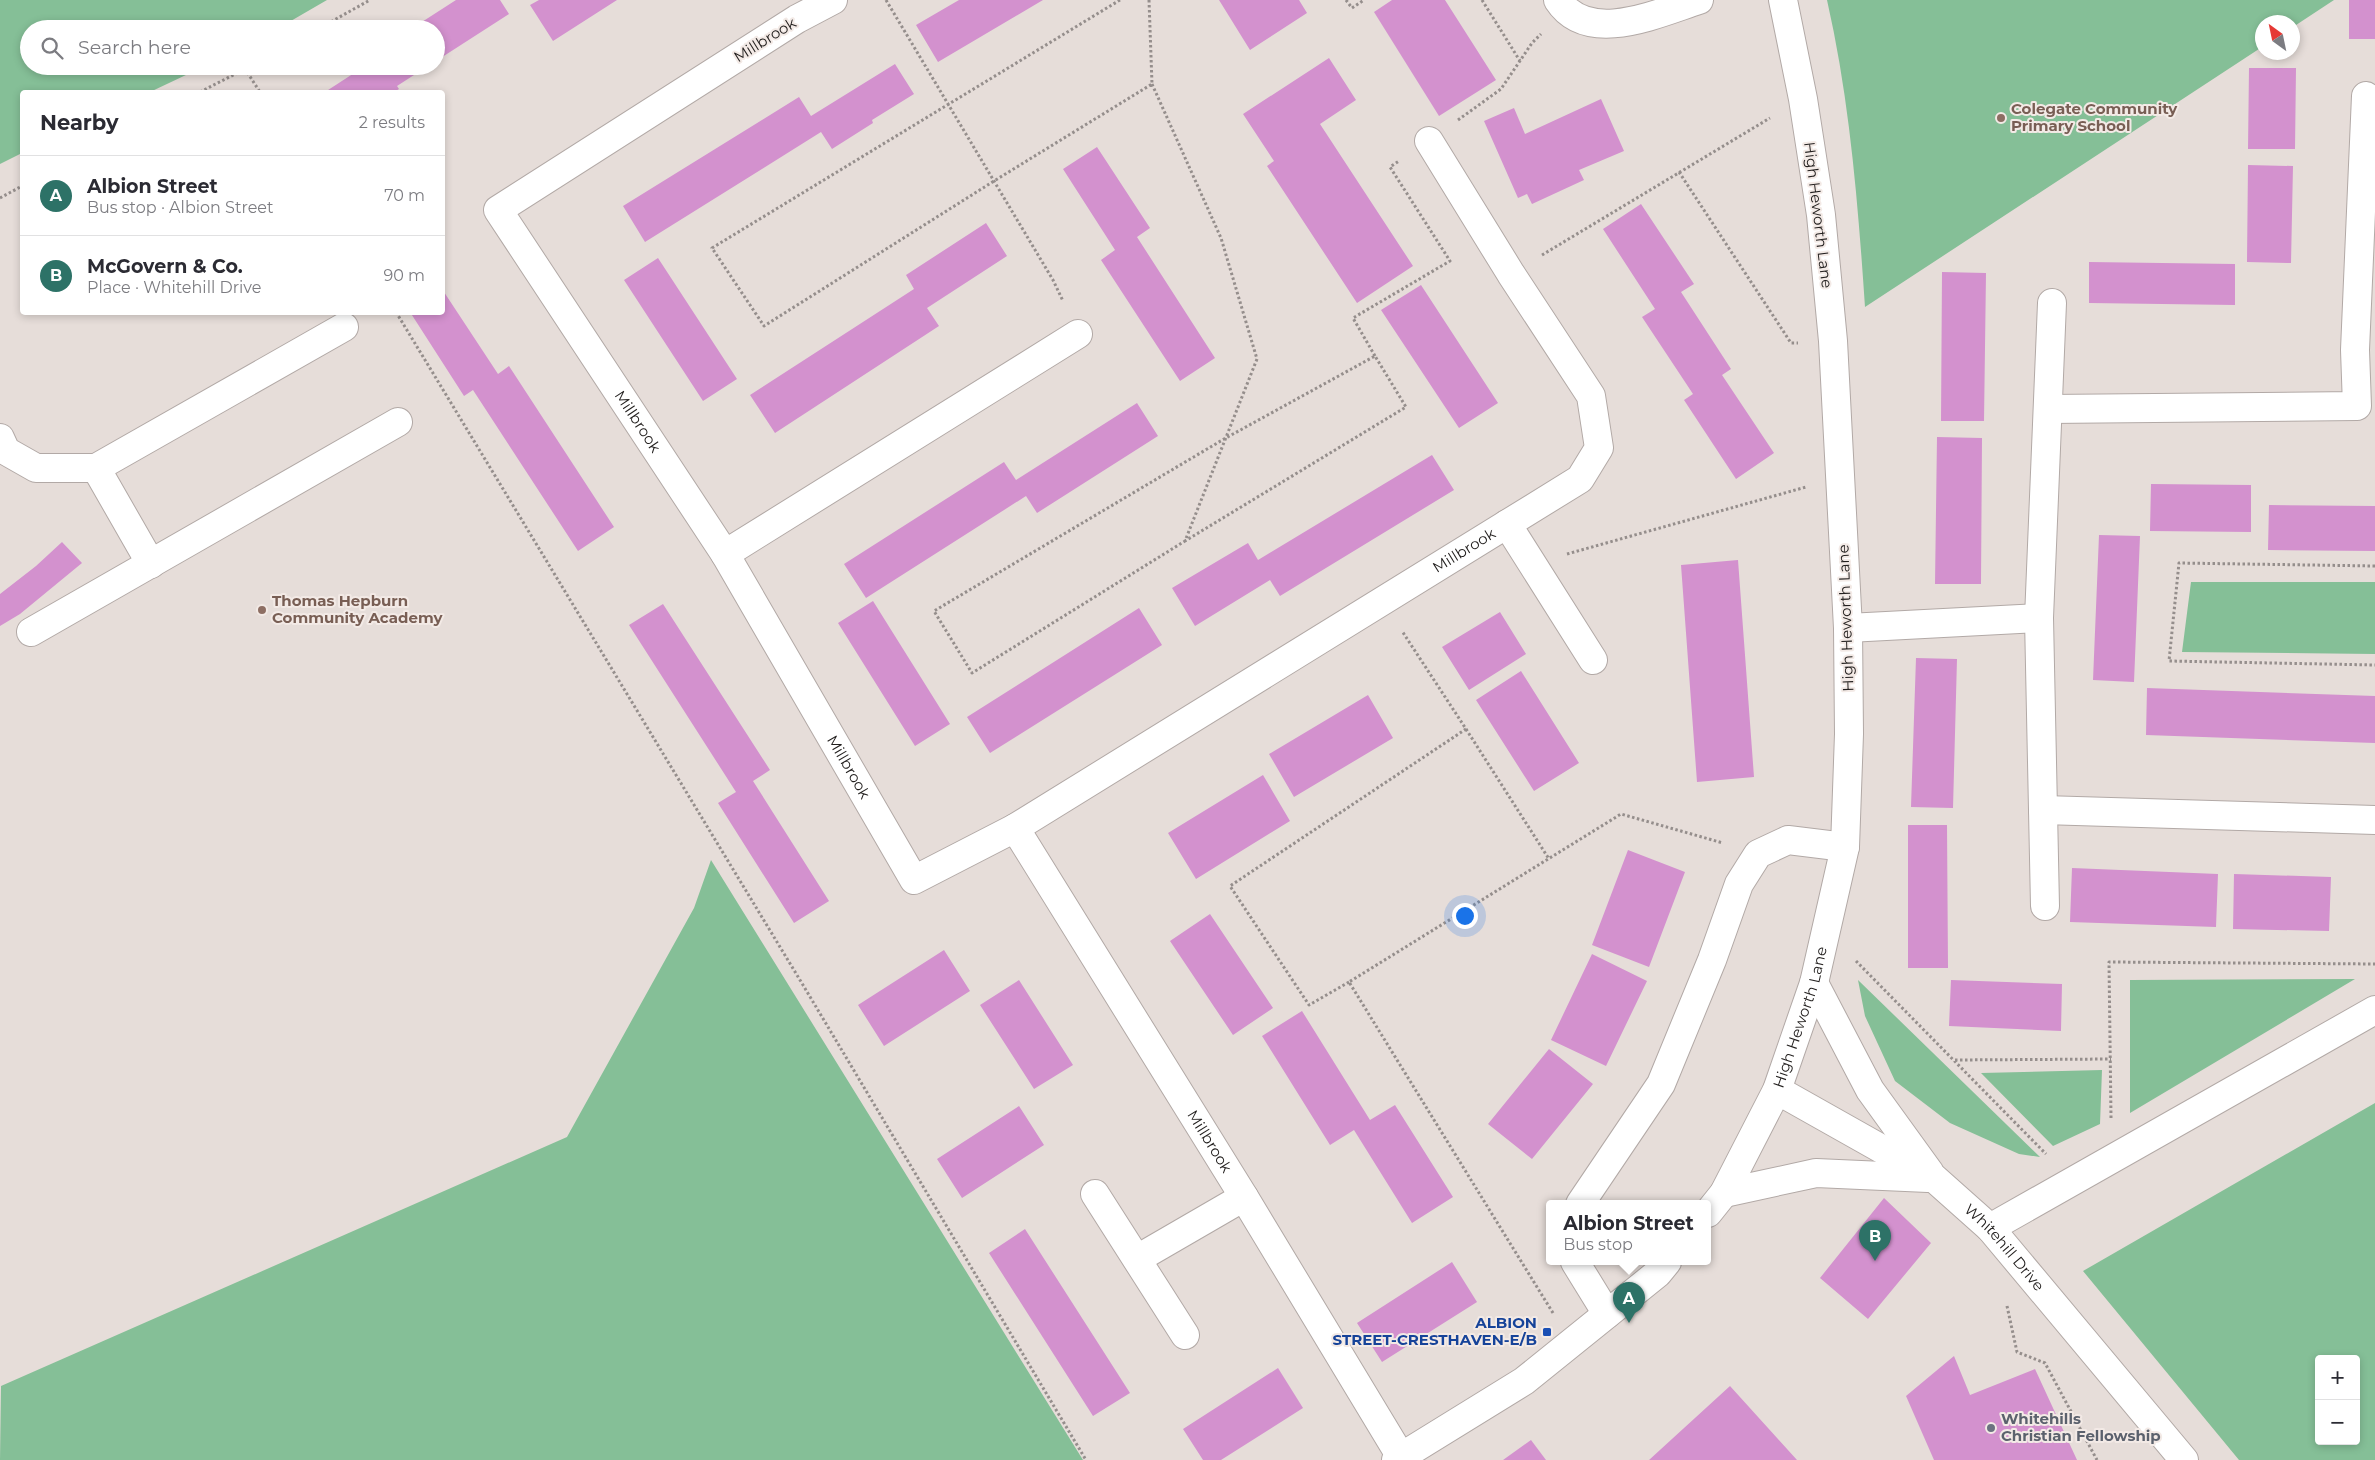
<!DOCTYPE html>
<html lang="en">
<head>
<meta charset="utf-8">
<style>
	:root { --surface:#fff; --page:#f7f7f7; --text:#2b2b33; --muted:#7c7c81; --line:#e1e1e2; --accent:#2d7267 }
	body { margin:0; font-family:Montserrat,sans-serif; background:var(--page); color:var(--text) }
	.controls { position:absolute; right:15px; bottom:15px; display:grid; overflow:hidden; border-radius:5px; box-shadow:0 2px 8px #0003 }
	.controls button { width:45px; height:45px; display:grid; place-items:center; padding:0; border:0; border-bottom:1px solid var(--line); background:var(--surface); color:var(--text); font:25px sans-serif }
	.compass { position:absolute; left:2255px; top:15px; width:45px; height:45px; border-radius:50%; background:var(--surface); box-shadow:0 2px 8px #0003; rotate:327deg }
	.you { position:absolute; left:1464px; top:915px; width:18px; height:18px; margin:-12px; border:4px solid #fff; border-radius:50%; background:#1a73e8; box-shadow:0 0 0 8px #1a73e833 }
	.badge { display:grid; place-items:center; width:32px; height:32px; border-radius:50%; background:var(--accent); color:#fff; font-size:16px; font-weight:700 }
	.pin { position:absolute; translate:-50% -41px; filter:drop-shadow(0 1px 2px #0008) }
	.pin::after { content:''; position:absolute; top:26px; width:18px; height:15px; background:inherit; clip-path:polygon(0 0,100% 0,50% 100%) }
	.popup { position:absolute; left:1546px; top:1200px; width:165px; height:65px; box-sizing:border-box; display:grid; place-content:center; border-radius:5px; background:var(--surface); filter:drop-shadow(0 1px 4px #0005); font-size:16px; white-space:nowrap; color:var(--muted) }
	.popup b { font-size:19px; color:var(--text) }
	.popup::after { content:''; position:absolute; left:50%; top:100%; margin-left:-10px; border:10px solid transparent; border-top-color:var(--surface) }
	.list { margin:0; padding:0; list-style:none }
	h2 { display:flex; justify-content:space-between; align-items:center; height:65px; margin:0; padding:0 20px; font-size:21px }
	h2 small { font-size:16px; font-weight:400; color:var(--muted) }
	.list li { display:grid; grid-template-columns:32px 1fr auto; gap:15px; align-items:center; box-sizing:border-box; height:80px; padding:0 20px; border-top:1px solid var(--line) }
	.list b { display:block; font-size:19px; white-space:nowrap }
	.list p { margin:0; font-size:16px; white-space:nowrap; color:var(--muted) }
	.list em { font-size:16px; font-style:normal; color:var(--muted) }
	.icon { flex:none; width:28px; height:28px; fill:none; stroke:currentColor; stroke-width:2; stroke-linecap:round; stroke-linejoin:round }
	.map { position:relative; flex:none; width:2375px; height:1460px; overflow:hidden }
	.search { position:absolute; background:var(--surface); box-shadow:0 2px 8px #0003; left:20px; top:20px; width:425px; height:55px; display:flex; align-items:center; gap:12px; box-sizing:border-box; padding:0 18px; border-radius:28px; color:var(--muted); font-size:19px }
	.panel { position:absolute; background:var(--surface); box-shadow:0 2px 8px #0003; left:20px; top:90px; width:425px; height:225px; border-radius:5px }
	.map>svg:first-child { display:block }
	.green { fill:#85bf97; fill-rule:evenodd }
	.building { fill:#d391ce }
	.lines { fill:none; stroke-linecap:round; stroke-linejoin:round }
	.minor-casing { stroke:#b2a9a6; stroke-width:30 }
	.path { stroke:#958e8c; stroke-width:3; stroke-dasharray:2.5 2.5; stroke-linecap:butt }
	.minor { stroke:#fff; stroke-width:28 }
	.education-dot { fill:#8d6e63; stroke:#f3eae6; stroke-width:2 }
	.transit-dot { fill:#1a4fb4; stroke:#f3eae6; stroke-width:2 }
	.worship-dot { fill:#6b7280; stroke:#f3eae6; stroke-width:2 }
	.labels { text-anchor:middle; stroke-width:4; stroke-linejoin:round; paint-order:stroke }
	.street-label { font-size:15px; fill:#23201f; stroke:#f3eae6 }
	.education-label { font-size:15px; font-weight:bold; fill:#785e54; stroke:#f3eae6; text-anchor:start }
	.transit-label { font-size:15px; font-weight:bold; fill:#164399; stroke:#f3eae6; text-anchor:end }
	.worship-label { font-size:15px; font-weight:bold; fill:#5b616d; stroke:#f3eae6; text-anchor:start }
</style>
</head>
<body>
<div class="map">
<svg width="2375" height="1460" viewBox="0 0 2375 1460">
	<rect width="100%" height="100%" fill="#e6ddd9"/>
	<path class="green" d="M0,0H327L277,29H29V66H205L150,92H22V153L0,164Z
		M1827,0H2334L2293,27L2292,22H2262V47L1865,307C1858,204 1850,101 1827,0Z
		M2191,582H2375V654L2182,652Z
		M711,860L1083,1460H0L1,1386L567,1137L694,908Z
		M2355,979L2130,1113V980Z
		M1858,980L2040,1157L2019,1154L1950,1123L1895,1081L1865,1016Z
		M2102,1070L2100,1124L2053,1146L1981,1073Z
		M2375,1103V1460H2239L2083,1271ZM2319,1359H2356V1441H2319Z"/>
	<path class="building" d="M456,0H500L509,14L436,61V29H411Z
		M539,0H617L553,41L530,5Z
		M959,0H1043L938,62L916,25Z
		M1219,0H1299L1307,13L1250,50Z
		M1392,0H1445L1496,80L1439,116L1374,12Z
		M2349,0H2375V39H2349Z
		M1329,58L1356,100L1320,124L1413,266L1357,303L1267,166L1274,161L1243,114Z
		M895,64L914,94L872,120L873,123L832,149L821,132L645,242L623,206L799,97L811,116Z
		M365,66H428L397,86L399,89L394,92H325Z
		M2249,68H2296L2295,149H2248Z
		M1601,99L1624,151L1579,170L1584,180L1532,204L1527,194L1518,198L1484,121L1514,108L1525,134Z
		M1097,147L1150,228L1137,237L1215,358L1180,381L1101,260L1115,250L1063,169Z
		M2248,165L2293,166L2291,263L2247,262Z
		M1641,204L1694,284L1681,292L1731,369L1722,375L1774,453L1736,479L1684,400L1693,394L1642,317L1655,309L1603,229Z
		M986,223L1007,256L927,308L939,326L775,433L750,395L914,289L906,275Z
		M658,258L737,379L703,401L624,280Z
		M2089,262L2235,264V305L2089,303Z
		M1942,272L1986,273L1984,421H1941Z
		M1421,285L1498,403L1459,428L1381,310Z
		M442,289L498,374L509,366L614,527L578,551L473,390L464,396L410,312H442Z
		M1137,403L1158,436L1037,513L1026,496L866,598L844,564L1004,462L1016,480Z
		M1937,437L1982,438L1981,584H1935Z
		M1432,455L1454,490L1280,596L1270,580L1195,626L1172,588L1248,543L1258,560Z
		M2151,484L2251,485V532L2150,531Z
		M2269,505L2375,506V551L2268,550Z
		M2099,535L2140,536L2134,682L2093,680Z
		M62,542L82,563L20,614L0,626V594L36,566Z
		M1738,560L1754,777L1697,782L1681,565Z
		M873,601L950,724L915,746L838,623Z
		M663,604L770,770L753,781L829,901L794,923L718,803L736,792L629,625Z
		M1139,608L1162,645L990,753L967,717Z
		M1500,612L1526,654L1469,690L1442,647Z
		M1916,658L1957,659L1953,808L1911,807Z
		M1521,671L1579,763L1534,791L1476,700Z
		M2147,688L2375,696V743L2146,735Z
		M1368,695L1393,738L1294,797L1269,754Z
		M1263,775L1290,821L1196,879L1168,833Z
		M1908,825H1947L1948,968H1908Z
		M1628,850L1685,872L1649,967L1592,945Z
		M2072,868L2218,874L2216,927L2070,922Z
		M2234,874L2331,877L2329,931L2233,929Z
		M1210,914L1273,1008L1233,1035L1170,941Z
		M944,950L970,991L884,1046L858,1005Z
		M1592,954L1647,981L1606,1066L1551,1040Z
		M1019,980L1073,1065L1034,1089L980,1005Z
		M1951,980L2062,984L2061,1031L1949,1026Z
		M1302,1011L1370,1120L1395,1105L1453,1197L1412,1223L1354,1130L1330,1145L1262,1036Z
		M1549,1049L1593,1084L1532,1159L1488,1124Z
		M1019,1106L1044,1145L962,1198L937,1159Z
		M1884,1198L1931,1243L1868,1319L1820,1278Z
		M1025,1229L1130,1393L1093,1416L989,1253Z
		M1452,1262L1477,1302L1382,1362L1357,1323Z
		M1954,1356L1970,1395L2035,1369L2077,1460H1934L1906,1396Z
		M1278,1368L1303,1408L1221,1460H1203L1183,1429Z
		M1730,1386L1797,1460H1649Z
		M1531,1440L1546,1460H1503Z"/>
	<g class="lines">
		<g class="minor-casing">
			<g id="minor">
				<path id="s1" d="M833,0L797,19L498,210L725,554L914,880L1015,828L1580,479L1599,448L1591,396L1511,274L1429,141"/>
				<path d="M1558,0C1588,46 1658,13 1699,0"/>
				<path d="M2048,409L2357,406L2355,350L2366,96"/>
				<path d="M0,438L6,451L36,468H96L151,564"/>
				<path d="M96,468L344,327"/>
				<path d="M1507,524L1593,660"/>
				<path d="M725,554L1078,334"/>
				<path d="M1848,628L2039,618"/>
				<path d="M31,632L398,422"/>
				<path d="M2043,810L2375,820"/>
				<path id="s2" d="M1015,828L1244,1197L1401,1457"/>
				<path d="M2045,906L2039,618L2052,303"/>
				<path d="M1814,983L1870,1090L1930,1173"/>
				<path id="s3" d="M1777,1090L1935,1179L1990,1228L2184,1460"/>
				<path d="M1724,1193L1816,1173L1928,1178"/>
				<path d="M1095,1194L1185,1335"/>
				<path d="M1580,1204L1661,1084L1712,960L1739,884L1758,854L1788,840L1845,847"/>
				<path id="s4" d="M1708,1213L1724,1193L1777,1090L1814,983L1845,847L1849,734L1848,628L1833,341L1821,215L1803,99L1783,0"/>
				<path d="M1990,1228L2375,1010"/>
				<path d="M1137,1259L1244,1197"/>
				<path d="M1575,1262L1607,1314"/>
				<path d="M1396,1460L1524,1381L1658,1273L1667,1262"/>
			</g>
		</g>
		<path class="path" d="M886,0L1053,280L1063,301
			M1120,0L712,248L764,326L994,181L1152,84L1149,0
			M1346,0L1352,8L1364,0
			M1482,0L1520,61
			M318,29L370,0
			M250,66L245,69L260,92
			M1152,84L1221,238L1257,359L1185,541L972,673L934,611L1224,439L1375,356L1406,407L1185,541
			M200,92L245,69
			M1458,120L1501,89L1532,43L1541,34
			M1679,172L1791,343H1798
			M0,198L22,186
			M1542,255L1770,118
			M396,312L803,985L1086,1460
			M1375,356L1353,318L1450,261L1390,167L1399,161
			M1567,554L1806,487
			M2375,566L2179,563L2169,661L2375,665
			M1466,729L1549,859
			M1856,961L2046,1154
			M1349,982L1309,1005L1230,886L1466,729L1402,631
			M1955,1060L2111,1059
			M2111,1118L2109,962L2375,964
			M2007,1306L2017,1352L2045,1363L2097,1460
			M1553,1313L1349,982L1621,814L1723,843"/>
		<use href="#minor" class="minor"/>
	</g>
	<g class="education-dot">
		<circle cx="2001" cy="118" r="5"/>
		<circle cx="262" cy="610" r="5"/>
	</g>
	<rect class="transit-dot" x="1542" y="1327" width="10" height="10" rx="2.5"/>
	<circle class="worship-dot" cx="1991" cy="1428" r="5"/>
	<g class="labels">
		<g class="street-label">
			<text transform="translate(765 40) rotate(-32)" y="5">Millbrook</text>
			<text transform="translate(1818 215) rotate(83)" y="5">High Heworth Lane</text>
			<text dy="5" stroke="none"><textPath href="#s1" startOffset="649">Millbrook</textPath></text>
			<text dy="5" stroke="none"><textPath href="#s1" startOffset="1826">Millbrook</textPath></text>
			<text transform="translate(1846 618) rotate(-92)" y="5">High Heworth Lane</text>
			<text dy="5" stroke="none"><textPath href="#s1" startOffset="1054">Millbrook</textPath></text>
			<text dy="5" stroke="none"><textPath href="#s4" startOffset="218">High Heworth Lane</textPath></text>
			<text dy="5" stroke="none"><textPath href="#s2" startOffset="369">Millbrook</textPath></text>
			<text dy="5" stroke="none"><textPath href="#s3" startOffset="279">Whitehill Drive</textPath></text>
		</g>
		<g class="education-label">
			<text x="2011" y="114">Colegate Community<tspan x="2011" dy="17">Primary School</tspan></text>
			<text x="272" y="606">Thomas Hepburn<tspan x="272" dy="17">Community Academy</tspan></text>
		</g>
		<g class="transit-label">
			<text x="1537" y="1328">ALBION<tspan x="1537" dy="17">STREET-CRESTHAVEN-E/B</tspan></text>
		</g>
		<g class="worship-label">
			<text x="2001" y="1424">Whitehills<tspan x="2001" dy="17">Christian Fellowship</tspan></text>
		</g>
	</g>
</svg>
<div class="controls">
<button>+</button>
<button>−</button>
</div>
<svg class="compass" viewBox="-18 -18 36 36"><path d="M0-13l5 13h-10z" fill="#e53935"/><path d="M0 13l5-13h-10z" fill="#7c7c81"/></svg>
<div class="you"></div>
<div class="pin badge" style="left:1629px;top:1323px">A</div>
<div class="popup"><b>Albion Street</b>Bus stop</div>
<div class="pin badge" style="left:1875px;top:1261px">B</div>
<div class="search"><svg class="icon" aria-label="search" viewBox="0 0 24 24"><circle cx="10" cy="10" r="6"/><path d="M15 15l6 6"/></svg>Search here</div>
<section class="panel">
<h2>Nearby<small>2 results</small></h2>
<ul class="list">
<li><span class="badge">A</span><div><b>Albion Street</b><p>Bus stop · Albion Street</p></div><em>70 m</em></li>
<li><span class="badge">B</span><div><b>McGovern &amp; Co.</b><p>Place · Whitehill Drive</p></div><em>90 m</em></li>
</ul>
</section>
</div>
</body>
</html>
